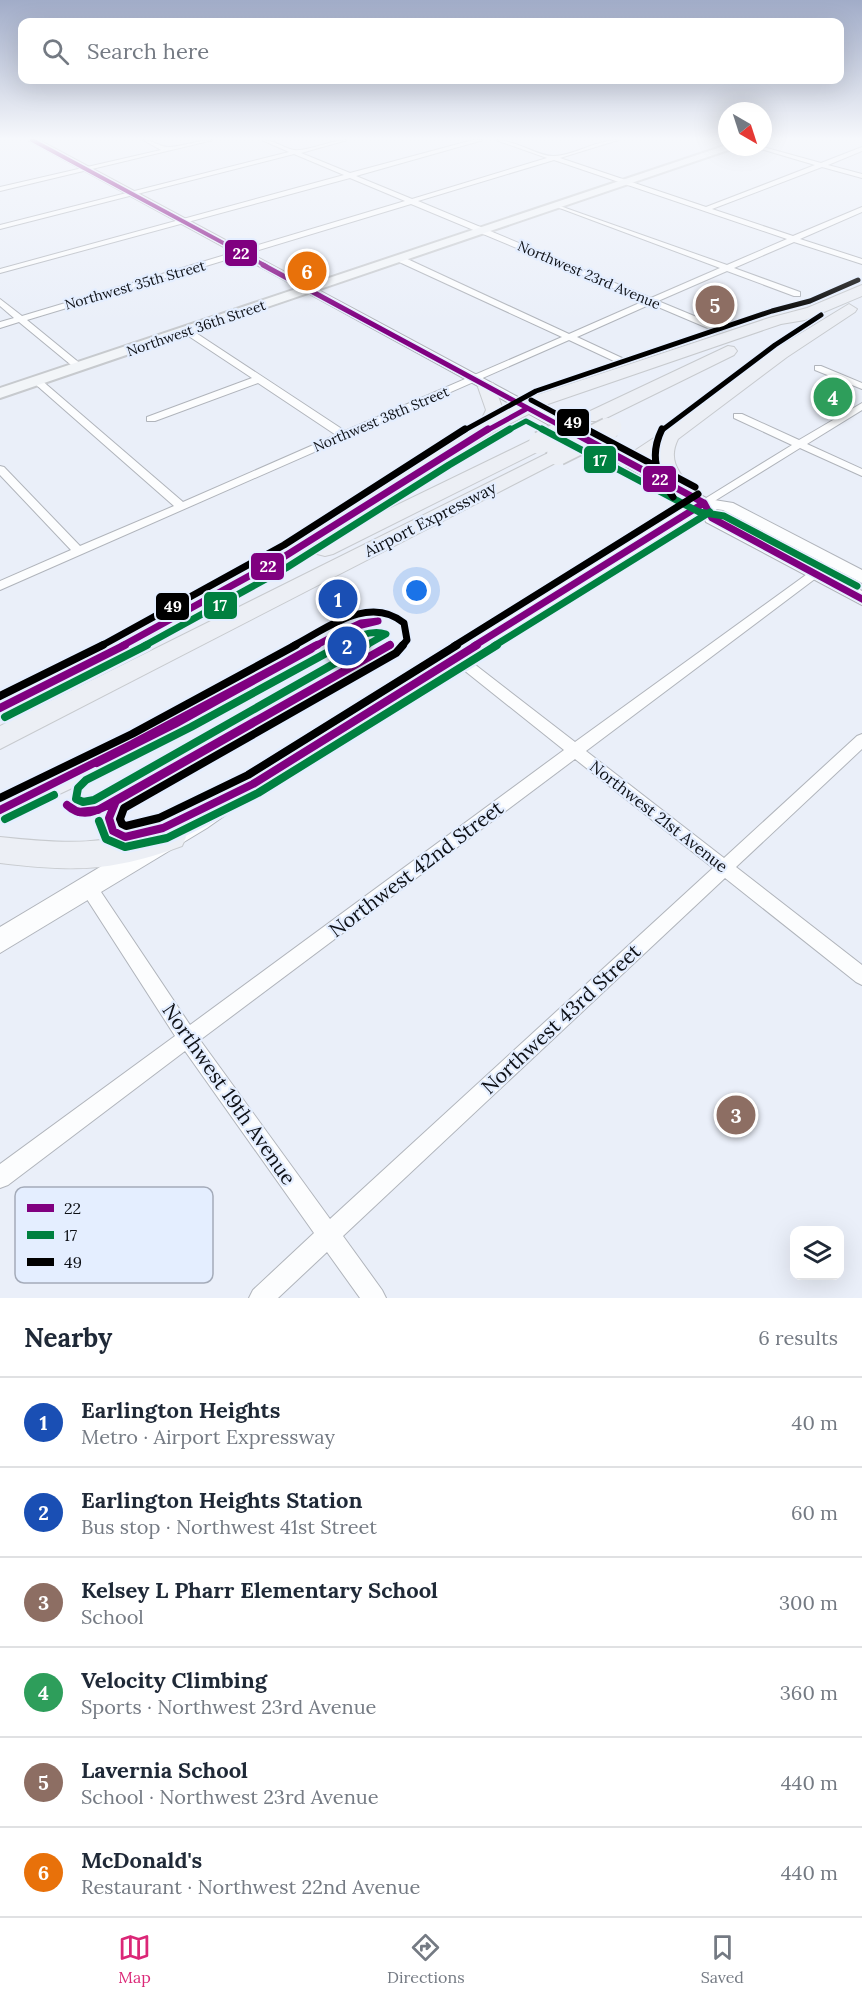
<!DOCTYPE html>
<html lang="en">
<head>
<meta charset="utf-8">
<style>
	:root { --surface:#fff; --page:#f2f2f3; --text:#1f2937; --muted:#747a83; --line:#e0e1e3; --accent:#db2777 }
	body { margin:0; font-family:Lora,serif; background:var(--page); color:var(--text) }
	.controls { position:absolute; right:18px; bottom:18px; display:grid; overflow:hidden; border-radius:12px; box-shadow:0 6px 24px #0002 }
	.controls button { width:54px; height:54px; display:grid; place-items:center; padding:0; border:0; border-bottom:2px solid var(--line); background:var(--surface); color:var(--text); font:30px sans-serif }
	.compass { position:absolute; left:718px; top:102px; width:54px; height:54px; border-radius:50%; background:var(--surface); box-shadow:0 6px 24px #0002; rotate:141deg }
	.you { position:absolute; left:417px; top:591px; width:21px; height:21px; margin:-15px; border:4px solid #fff; border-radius:50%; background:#1a73e8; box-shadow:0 0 0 9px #1a73e833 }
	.badge { display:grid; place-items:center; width:39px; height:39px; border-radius:50%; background:var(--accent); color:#fff; font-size:20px; font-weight:700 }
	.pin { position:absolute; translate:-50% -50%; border:3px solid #fff; box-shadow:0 2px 6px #0006 }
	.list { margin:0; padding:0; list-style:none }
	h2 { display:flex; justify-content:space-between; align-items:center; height:78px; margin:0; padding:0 24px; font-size:26px }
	h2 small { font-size:20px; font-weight:400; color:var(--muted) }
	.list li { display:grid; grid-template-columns:39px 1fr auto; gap:18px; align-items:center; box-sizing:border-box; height:90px; padding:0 24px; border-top:2px solid var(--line) }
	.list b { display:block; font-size:22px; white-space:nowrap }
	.list p { margin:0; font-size:20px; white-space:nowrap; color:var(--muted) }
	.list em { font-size:20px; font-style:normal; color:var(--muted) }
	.icon { flex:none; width:33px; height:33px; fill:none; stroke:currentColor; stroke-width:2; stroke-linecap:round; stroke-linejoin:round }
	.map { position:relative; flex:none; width:862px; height:1298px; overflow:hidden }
	.search { position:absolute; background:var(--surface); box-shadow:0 6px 24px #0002; left:18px; right:18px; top:18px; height:66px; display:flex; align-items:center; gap:15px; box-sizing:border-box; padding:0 21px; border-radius:12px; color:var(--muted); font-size:22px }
	.sheet { height:618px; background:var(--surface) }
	nav { display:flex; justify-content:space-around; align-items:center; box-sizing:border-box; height:84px; border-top:2px solid var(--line); background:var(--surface); font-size:16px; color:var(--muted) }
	nav a { display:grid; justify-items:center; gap:3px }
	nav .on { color:var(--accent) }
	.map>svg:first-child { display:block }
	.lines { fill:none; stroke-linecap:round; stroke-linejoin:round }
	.street-casing { stroke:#b0b4bb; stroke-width:2 }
	.secondary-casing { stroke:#b0b4bb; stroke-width:2 }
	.primary-casing { stroke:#c7cace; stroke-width:4 }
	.highway-casing { stroke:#c7cace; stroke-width:2 }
	.street { fill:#fcfdfe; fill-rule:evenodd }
	.secondary { fill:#fcfdfe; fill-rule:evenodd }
	.primary { fill:#f2f5f8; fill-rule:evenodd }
	.highway { fill:#eceff5; fill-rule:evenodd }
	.highway-bridge-far1-casing { stroke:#c7cace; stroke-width:20; stroke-linecap:butt }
	.highway-bridge-casing { stroke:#c7cace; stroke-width:25; stroke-linecap:butt }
	.highway-bridge-far1 { stroke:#eceff5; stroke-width:17 }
	.highway-bridge { stroke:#eceff5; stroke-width:22 }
	.bus-1-far3-casing { stroke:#e4eeff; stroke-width:6 }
	.bus-1-far2-casing { stroke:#e4eeff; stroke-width:8 }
	.bus-1-far1-casing { stroke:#e4eeff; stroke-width:10 }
	.bus-1-casing { stroke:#e4eeff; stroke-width:13 }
	.bus-2-far2-casing { stroke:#e4eeff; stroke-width:8 }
	.bus-2-far1-casing { stroke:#e4eeff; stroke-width:10 }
	.bus-2-casing { stroke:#e4eeff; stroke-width:13 }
	.bus-3-far2-casing { stroke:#e4eeff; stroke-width:8 }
	.bus-3-far1-casing { stroke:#e4eeff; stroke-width:10 }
	.bus-3-casing { stroke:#e4eeff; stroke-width:13 }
	.bus-1-far3 { stroke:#800080; stroke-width:4 }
	.bus-1-far2 { stroke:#800080; stroke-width:5 }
	.bus-1-far1 { stroke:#800080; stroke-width:7 }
	.bus-1 { stroke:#800080; stroke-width:8 }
	.bus-2-far2 { stroke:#008040; stroke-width:5 }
	.bus-2-far1 { stroke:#008040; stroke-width:7 }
	.bus-2 { stroke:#008040; stroke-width:8 }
	.bus-3-far2 { stroke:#000; stroke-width:5 }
	.bus-3-far1 { stroke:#000; stroke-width:7 }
	.bus-3 { stroke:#000; stroke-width:8 }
	.labels { text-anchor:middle; stroke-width:4.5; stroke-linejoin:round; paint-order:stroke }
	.far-street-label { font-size:14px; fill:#0d1016; stroke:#e4eeff }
	.street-label { font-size:16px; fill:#0d1016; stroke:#e4eeff }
	.near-street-label { font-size:20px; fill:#0d1016; stroke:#e4eeff }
	.key { fill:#e4eeff; stroke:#a4abb9; stroke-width:1.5 }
	.key-label { font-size:16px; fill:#0d1016 }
	.line-badge { stroke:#e4eeff; stroke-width:2 }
	.badge-label { font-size:16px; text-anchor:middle; font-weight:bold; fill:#fff }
</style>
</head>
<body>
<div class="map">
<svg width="862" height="1298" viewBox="0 0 862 1298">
	<rect width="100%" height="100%" fill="#eaeff9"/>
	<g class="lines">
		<g class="street-casing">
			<path id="street" d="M143,140C153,140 161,148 170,147C185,146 198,140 213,140L0,191V187L161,150Z
				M262,140C275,140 283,148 294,150C306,152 331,140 347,140L301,153L350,173L473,140H483L356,176L412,199L547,158L496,140C516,140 539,157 554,156C573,156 596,140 618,140L560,158L706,207L815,165L754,147H763L821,163L862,147V151L828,165L862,174V178L822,167L712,209L793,236L862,207V212L800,239L862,259V264L794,242L734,268L800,292V296H794L727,271L658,301L716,325V329H710L651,304L577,337L622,358V362H616L569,340L0,590V581L71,550L0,475V466L4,467L80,546L174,506L34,383V379H40L183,502L336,435L258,383L155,421H147V417L252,378L184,333V329H190L345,431L562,337L397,261V257H403L569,334L644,301L411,204L27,320L82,365V369H76L19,322L0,328V322L14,318L0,306V299L22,316L405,201L350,178L0,273V269L344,175L294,154L0,229V225L289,152ZM554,160L787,239L727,265L557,205V207L720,268L651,298L418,201Z
				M815,366H821L862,383V389L815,370Z
				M862,403V410L807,444L862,469V476L800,448L708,505L704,506L698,503L792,445L734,418V414H742L799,440Z
				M832,556L838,560L836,563L586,751L724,858L857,736L862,734V749L736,867L862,965V985L856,982L725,878L343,1236L382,1290L386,1298H360L327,1252L278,1298H249L253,1290L314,1233L185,1051L8,1185L0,1188V1164L175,1036L83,893L80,888L83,883L89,881L95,883L190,1025L564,750L450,659L448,656L450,653H460L575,742ZM575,759L713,868L330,1219L200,1040Z"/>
		</g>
		<g class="secondary-casing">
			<path id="secondary" d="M28,140H39L708,499L733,503L862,570V583L723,510L716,509L719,515L862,591V605L706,522L701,512L462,661L261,790L207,828L0,953V927C233,789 461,643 692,503Z"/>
		</g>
		<g class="primary-casing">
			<path id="primary" d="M727,145L737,147L0,398V388Z"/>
		</g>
		<g class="highway-casing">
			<path id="highway" d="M862,285V296L805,320L781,324L548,404L494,432L331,537L533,439H547L550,443L547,447L333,554L325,556L317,554L314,548L120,659L0,718V696L89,653L281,549L479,425L486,410L478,387L481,383H493L504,412L534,396L769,318L807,308Z
				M849,304L857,309L855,312L787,357L678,439C667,461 680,473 692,490L688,494L681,496L674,494L656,470L653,456L636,467H622L619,463L622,459L663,432L775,349Z
				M728,346L734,347L737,351L734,355L600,421H586L583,417L586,413Z
				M558,448L565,450L568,454L565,458L0,749V726Z
				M77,762L87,765L91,773L87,781L0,822V796Z
				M171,824L182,828L186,837L182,846C111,872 74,872 0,863V837C65,844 108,846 171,824Z"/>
		</g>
		<use href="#street" class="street"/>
		<use href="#secondary" class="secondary"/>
		<use href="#primary" class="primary"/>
		<use href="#highway" class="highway"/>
		<g class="highway-bridge-far1-casing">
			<path id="highway-bridge-far1" d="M565,431L580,423
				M605,431L613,427"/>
		</g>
		<g class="highway-bridge-casing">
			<path id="highway-bridge" d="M540,443L568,429
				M558,454L608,429"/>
		</g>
		<use href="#highway-bridge-far1" class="highway-bridge-far1"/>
		<use href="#highway-bridge" class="highway-bridge"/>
		<g class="bus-1-far3-casing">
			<path id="bus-1-far3" d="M32,140L266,266"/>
		</g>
		<g class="bus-1-far2-casing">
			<path id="bus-1-far2" d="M263,265L570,431
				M486,431L526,409"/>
		</g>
		<g class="bus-1-far1-casing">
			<path id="bus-1-far1" d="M567,429L704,503L712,518L862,599
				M335,635L361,623L378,621
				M122,646L282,558L488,429
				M315,646L349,628L378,621
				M388,646L390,645
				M388,646L390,645
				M474,646L704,503"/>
		</g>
		<g class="bus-1-casing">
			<path id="bus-1" d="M315,646L317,645
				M218,700L311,649
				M218,700L315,646
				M0,708L125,645
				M175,724L218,700
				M175,724L218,700
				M97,763L175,724
				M97,763L175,724
				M116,801L109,818L113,831L125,837L163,828L253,784L477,645
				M116,801L390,645
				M67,805L78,812L98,810L390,645
				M67,805C83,820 99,810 116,801
				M0,810L132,744L311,649"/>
		</g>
		<g class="bus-2-far2-casing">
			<path id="bus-2-far2" d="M507,431L526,421L545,431"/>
		</g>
		<g class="bus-2-far1-casing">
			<path id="bus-2-far1" d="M542,429L699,512L724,516L857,586
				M144,646L286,568L449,465L510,429
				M338,646C353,638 370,629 386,634L365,646
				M494,646L710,512"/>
		</g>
		<g class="bus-2-casing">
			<path id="bus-2" d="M341,645L191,727L86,780L78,788L76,799L83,802L94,800L367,645
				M5,717L147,645
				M5,819L54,795
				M99,821L106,839L125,847L167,838L258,793L497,645"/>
		</g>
		<g class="bus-3-far2-casing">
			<path id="bus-3-far2" d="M531,400L589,431
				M463,431L536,391L772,311L810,301L858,280
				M661,431L775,345L821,315"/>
		</g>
		<g class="bus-3-far1-casing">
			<path id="bus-3-far1" d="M586,429L695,487
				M662,429C649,456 656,474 673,497
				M101,646L284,545L465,429
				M293,646C326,629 369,594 404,623L407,640L402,646
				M454,646L698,494"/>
		</g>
		<g class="bus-3-casing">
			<path id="bus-3" d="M403,645L396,653L124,808L120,819L122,824L126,826L159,818L248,775L457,645
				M0,696L103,645
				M0,798L132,734L296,645"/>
		</g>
		<use href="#bus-1-far3" class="bus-1-far3"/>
		<use href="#bus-1-far2" class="bus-1-far2"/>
		<use href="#bus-1-far1" class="bus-1-far1"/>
		<use href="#bus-1" class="bus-1"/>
		<use href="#bus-2-far2" class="bus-2-far2"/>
		<use href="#bus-2-far1" class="bus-2-far1"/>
		<use href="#bus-2" class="bus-2"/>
		<use href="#bus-3-far2" class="bus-3-far2"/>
		<use href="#bus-3-far1" class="bus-3-far1"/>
		<use href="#bus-3" class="bus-3"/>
	</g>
	<linearGradient id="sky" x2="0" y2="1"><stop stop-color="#a1acc8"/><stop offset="0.43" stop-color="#f6f8fc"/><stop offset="1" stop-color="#f6f8fc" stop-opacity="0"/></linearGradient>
	<rect width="862" height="322" fill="url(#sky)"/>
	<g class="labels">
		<g class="far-street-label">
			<text transform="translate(589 275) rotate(23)" y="5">Northwest 23rd Avenue</text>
			<text transform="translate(135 285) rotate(-16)" y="5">Northwest 35th Street</text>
			<text transform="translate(196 328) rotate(-19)" y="5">Northwest 36th Street</text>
			<text transform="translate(381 419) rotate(-23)" y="5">Northwest 38th Street</text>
		</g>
		<g class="street-label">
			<text transform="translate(430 519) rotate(-27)" y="6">Airport Expressway</text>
			<text transform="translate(659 816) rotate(38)" y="6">Northwest 21st Avenue</text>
		</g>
		<g class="near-street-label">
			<text transform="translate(416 869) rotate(-37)" y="7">Northwest 42nd Street</text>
			<text transform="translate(561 1019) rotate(-43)" y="7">Northwest 43rd Street</text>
			<text transform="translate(229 1094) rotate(55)" y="7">Northwest 19th Avenue</text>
		</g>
	</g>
	<rect x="15" y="1187" width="198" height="96" rx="9" class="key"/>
	<rect x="27" y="1204" width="27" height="8" fill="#800080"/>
	<rect x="27" y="1231" width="27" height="8" fill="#008040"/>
	<rect x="27" y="1258" width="27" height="8" fill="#000"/>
	<g class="key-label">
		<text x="64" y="1214">22</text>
		<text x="64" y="1241">17</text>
		<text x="64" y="1268">49</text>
	</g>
	<g class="line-badge">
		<rect x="224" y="239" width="34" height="28" rx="6" fill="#800080"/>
		<rect x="556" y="408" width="34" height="29" rx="6" fill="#000"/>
		<rect x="583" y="445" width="34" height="29" rx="6" fill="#008040"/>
		<rect x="642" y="465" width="35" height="28" rx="6" fill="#800080"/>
		<rect x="250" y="552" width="35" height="29" rx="6" fill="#800080"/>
		<rect x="203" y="591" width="35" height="29" rx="6" fill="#008040"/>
		<rect x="155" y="592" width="35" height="29" rx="6" fill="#000"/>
	</g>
	<g class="badge-label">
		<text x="241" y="259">22</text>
		<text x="573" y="428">49</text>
		<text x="600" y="466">17</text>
		<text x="660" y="485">22</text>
		<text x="268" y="572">22</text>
		<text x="220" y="611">17</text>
		<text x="173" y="612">49</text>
	</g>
</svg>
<div class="controls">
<button><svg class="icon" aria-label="layers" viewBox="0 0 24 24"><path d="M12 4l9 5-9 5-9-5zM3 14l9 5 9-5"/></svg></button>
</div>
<svg class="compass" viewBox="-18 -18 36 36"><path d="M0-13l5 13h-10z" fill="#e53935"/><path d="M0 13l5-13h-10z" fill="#747a83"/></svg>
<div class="you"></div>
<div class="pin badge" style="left:338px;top:599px;background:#1a4fb4">1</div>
<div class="pin badge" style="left:347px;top:646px;background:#1a4fb4">2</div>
<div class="pin badge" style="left:736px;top:1115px;background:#8d6e63">3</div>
<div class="pin badge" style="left:833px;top:397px;background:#2e9e5b">4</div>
<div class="pin badge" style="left:715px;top:305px;background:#8d6e63">5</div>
<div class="pin badge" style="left:307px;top:271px;background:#e8710a">6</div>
<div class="search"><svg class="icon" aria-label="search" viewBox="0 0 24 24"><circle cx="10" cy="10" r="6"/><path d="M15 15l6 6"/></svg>Search here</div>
</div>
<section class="sheet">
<h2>Nearby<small>6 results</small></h2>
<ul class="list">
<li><span class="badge" style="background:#1a4fb4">1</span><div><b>Earlington Heights</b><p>Metro · Airport Expressway</p></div><em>40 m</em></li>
<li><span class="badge" style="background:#1a4fb4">2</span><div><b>Earlington Heights Station</b><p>Bus stop · Northwest 41st Street</p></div><em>60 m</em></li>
<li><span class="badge" style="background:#8d6e63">3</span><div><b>Kelsey L Pharr Elementary School</b><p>School</p></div><em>300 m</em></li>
<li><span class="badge" style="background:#2e9e5b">4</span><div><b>Velocity Climbing</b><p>Sports · Northwest 23rd Avenue</p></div><em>360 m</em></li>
<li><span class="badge" style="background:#8d6e63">5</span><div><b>Lavernia School</b><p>School · Northwest 23rd Avenue</p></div><em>440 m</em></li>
<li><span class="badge" style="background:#e8710a">6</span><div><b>McDonald's</b><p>Restaurant · Northwest 22nd Avenue</p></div><em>440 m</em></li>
</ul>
</section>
<nav>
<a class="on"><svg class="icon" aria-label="map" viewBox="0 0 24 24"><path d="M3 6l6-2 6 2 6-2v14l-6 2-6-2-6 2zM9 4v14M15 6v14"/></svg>Map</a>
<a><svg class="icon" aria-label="directions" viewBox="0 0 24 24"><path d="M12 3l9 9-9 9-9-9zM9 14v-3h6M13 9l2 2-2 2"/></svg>Directions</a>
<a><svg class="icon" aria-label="saved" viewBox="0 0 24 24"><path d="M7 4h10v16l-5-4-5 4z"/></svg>Saved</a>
</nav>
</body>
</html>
